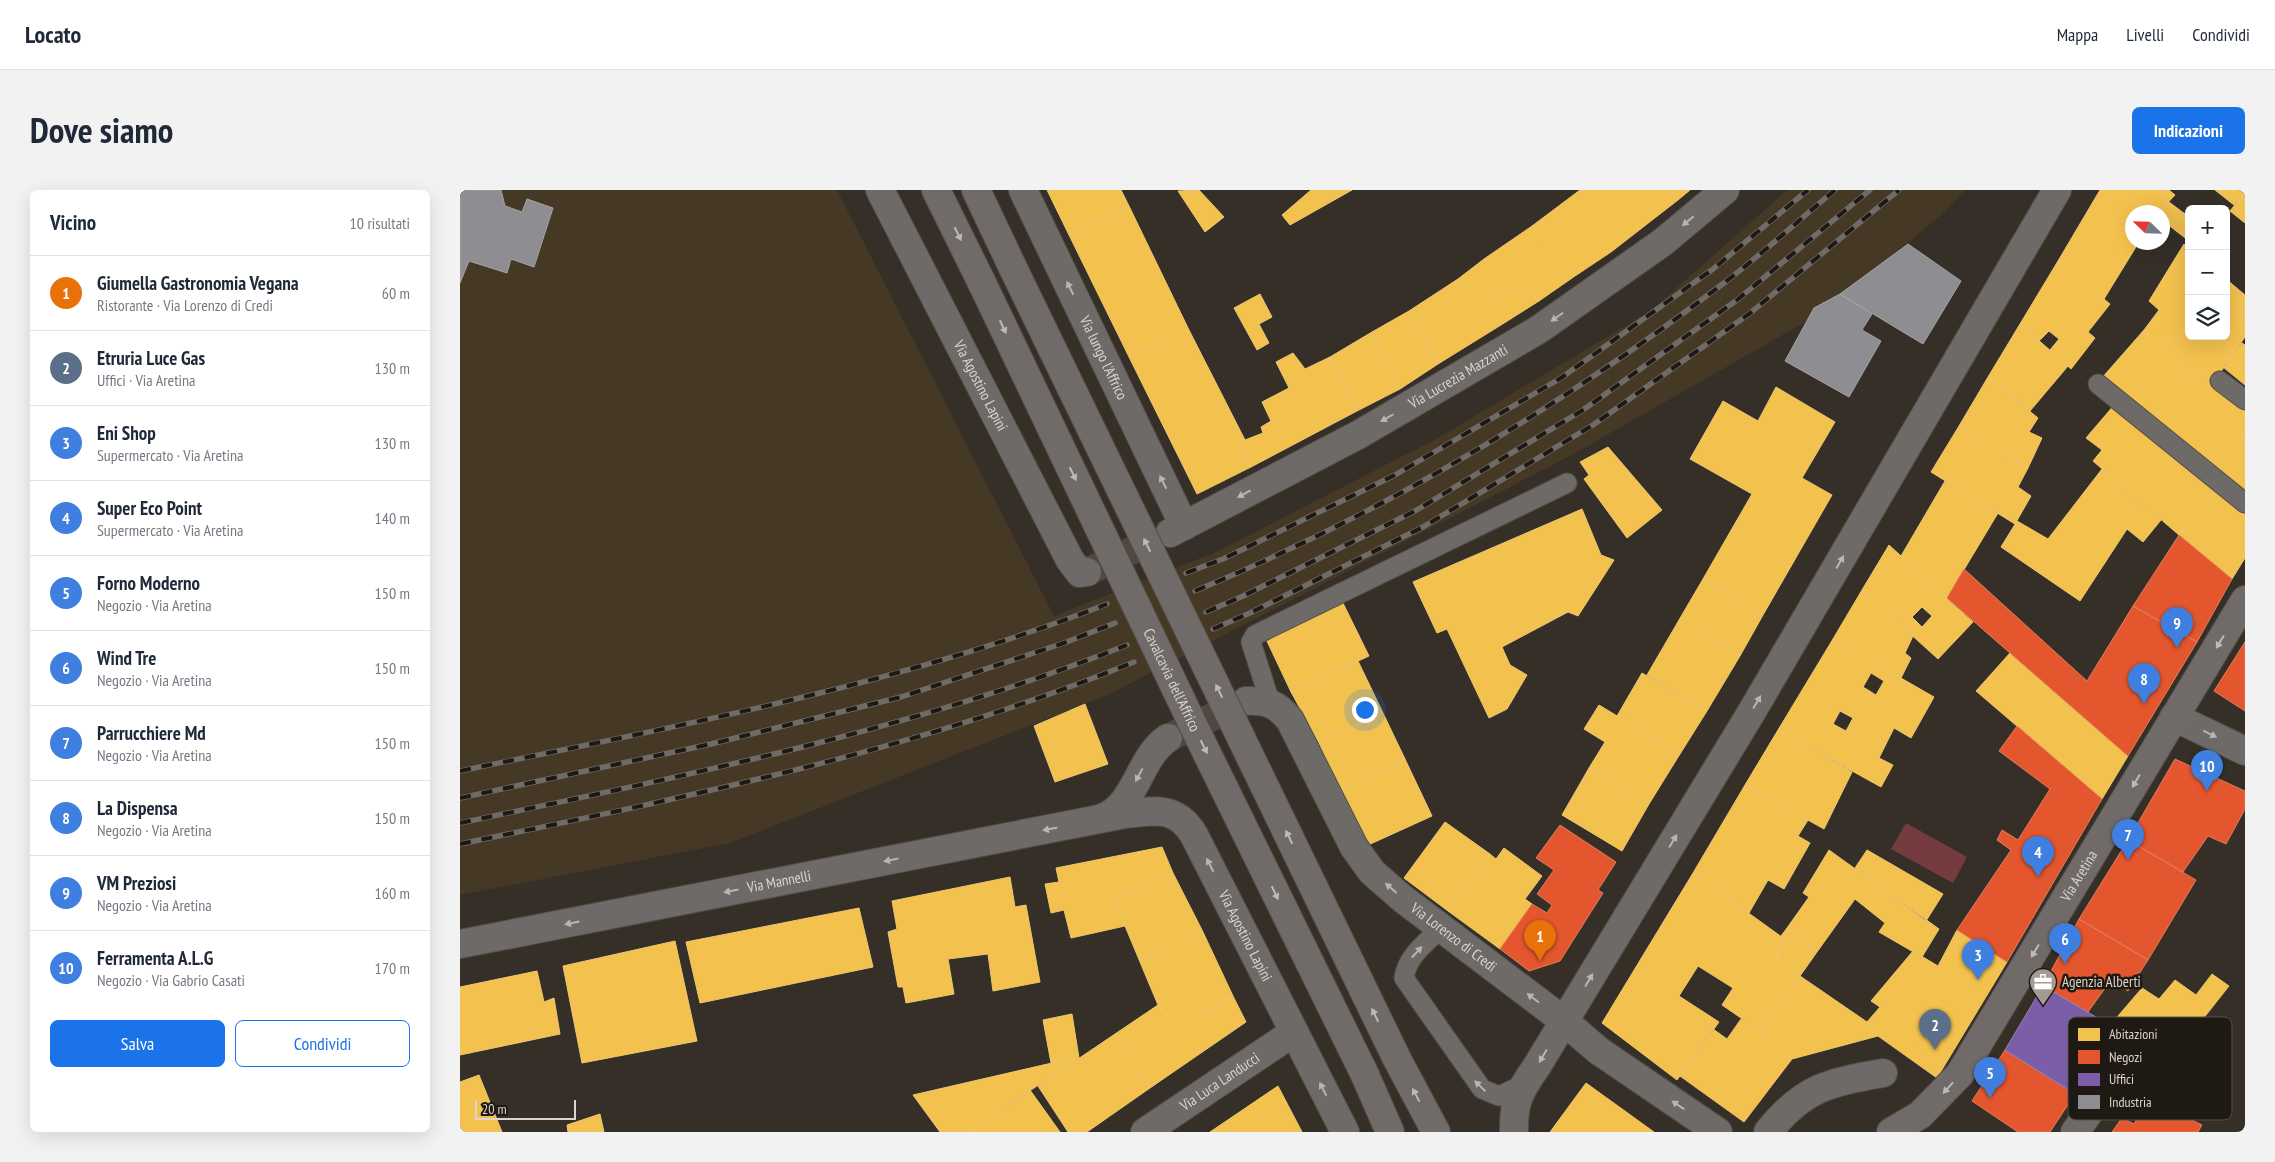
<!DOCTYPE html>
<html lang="it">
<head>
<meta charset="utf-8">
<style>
	:root { --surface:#fff; --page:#f2f2f3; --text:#1f2937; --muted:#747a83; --line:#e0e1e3; --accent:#1a73e8 }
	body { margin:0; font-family:"PT Sans Narrow",sans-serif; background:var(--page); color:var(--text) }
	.controls { position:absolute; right:15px; top:15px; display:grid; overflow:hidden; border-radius:8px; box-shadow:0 5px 20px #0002 }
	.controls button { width:45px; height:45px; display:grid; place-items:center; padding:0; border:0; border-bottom:1px solid var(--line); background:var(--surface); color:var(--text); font:25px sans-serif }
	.compass { position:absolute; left:1665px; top:15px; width:45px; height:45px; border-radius:50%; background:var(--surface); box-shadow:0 5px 20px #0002; rotate:293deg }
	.scale { position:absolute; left:15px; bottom:12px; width:101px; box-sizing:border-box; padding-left:5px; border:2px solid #dcd5cc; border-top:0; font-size:14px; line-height:18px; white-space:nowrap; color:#dcd5cc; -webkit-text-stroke:4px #1e1913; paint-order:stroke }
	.you { position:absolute; left:904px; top:519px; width:18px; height:18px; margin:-12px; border:4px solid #fff; border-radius:50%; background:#1a73e8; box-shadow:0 0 0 8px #1a73e833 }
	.badge { display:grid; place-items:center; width:32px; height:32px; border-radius:50%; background:var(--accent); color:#fff; font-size:16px; font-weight:700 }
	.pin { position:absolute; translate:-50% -41px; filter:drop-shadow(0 1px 2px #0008) }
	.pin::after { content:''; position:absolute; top:26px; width:18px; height:15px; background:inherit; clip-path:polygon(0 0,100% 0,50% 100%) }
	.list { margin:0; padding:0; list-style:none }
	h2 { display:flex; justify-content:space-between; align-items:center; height:65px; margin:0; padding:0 20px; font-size:21px }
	h2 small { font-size:16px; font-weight:400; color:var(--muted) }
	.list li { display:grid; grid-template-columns:32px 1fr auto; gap:15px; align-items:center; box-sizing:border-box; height:75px; padding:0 20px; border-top:1px solid var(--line) }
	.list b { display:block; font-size:19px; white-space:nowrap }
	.list p { margin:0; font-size:16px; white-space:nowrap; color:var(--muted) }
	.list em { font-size:16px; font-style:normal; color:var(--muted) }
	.actions { display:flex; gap:10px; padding:15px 20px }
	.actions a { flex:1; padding:11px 0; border:1px solid var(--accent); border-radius:8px; text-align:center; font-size:18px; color:var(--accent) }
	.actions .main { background:var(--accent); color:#fff }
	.icon { flex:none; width:28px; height:28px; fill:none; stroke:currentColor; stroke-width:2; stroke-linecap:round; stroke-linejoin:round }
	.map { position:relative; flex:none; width:1785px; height:942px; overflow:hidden; border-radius:8px }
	header { display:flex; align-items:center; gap:30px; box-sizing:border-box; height:70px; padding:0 25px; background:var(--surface); border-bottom:1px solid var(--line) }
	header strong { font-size:24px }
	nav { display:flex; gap:28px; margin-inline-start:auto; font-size:18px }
	.intro { display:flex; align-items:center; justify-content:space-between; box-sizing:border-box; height:120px; padding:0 30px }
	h1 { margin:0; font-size:35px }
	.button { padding:12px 22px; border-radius:8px; background:var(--accent); color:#fff; font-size:18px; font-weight:700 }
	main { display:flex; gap:30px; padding:0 30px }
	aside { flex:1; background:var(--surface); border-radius:8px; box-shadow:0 5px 20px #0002 }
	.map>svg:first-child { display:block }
	.built { fill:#453825 }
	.green { fill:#753c3f }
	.homes { fill:#f2c14e; stroke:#ebc774; fill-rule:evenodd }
	.shops { fill:#e4572e; stroke:#e27d5d }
	.offices { fill:#7b5ea7; stroke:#9882b2 }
	.industry { fill:#8d8d92; stroke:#a5a3a3 }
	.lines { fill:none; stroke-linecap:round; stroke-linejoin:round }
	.street-tunnel { stroke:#4e4841; stroke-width:28; stroke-dasharray:28 14; stroke-linecap:butt }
	.lane-casing { stroke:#524d46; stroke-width:21 }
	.street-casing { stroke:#524d46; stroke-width:30 }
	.secondary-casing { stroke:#524d46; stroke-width:30 }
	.lane { stroke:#6d6a67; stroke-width:19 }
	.street { stroke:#6d6a67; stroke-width:28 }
	.secondary { stroke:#706b69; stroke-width:28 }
	.rail-casing { stroke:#6f6b67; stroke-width:5.5 }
	.rail { stroke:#1e1913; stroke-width:4; stroke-dasharray:11; stroke-linecap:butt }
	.secondary-bridge-casing { stroke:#524d46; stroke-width:30; stroke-linecap:butt }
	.secondary-bridge { stroke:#706b69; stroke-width:28 }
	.oneway { fill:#bbb5ae }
	.oneway2 { fill:#c1bab3 }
	.labels { text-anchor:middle; stroke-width:5; stroke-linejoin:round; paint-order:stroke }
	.street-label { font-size:15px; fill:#dcd5cc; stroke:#1e1913 }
	.poi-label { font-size:15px; fill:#dcd5cc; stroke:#1e1913; text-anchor:start }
	.key { fill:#1e1913; stroke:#57514a; stroke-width:1 }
	.key-label { font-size:14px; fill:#dcd5cc }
</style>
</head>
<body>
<header>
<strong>Locato</strong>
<nav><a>Mappa</a><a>Livelli</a><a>Condividi</a></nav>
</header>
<div class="intro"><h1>Dove siamo</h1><a class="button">Indicazioni</a></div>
<main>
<aside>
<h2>Vicino<small>10 risultati</small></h2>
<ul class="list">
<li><span class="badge" style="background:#e8710a">1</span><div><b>Giumella Gastronomia Vegana</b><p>Ristorante · Via Lorenzo di Credi</p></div><em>60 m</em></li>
<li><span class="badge" style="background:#5c6f8a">2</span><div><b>Etruria Luce Gas</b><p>Uffici · Via Aretina</p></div><em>130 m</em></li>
<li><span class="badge" style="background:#3f7fe0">3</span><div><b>Eni Shop</b><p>Supermercato · Via Aretina</p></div><em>130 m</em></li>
<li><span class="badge" style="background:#3f7fe0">4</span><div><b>Super Eco Point</b><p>Supermercato · Via Aretina</p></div><em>140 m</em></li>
<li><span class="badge" style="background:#3f7fe0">5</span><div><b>Forno Moderno</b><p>Negozio · Via Aretina</p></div><em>150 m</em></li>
<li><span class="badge" style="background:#3f7fe0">6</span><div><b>Wind Tre</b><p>Negozio · Via Aretina</p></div><em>150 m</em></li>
<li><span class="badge" style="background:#3f7fe0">7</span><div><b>Parrucchiere Md</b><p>Negozio · Via Aretina</p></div><em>150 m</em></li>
<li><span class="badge" style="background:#3f7fe0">8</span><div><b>La Dispensa</b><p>Negozio · Via Aretina</p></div><em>150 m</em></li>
<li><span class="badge" style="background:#3f7fe0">9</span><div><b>VM Preziosi</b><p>Negozio · Via Aretina</p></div><em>160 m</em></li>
<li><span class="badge" style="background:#3f7fe0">10</span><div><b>Ferramenta A.L.G</b><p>Negozio · Via Gabrio Casati</p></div><em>170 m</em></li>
</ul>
<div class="actions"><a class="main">Salva</a><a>Condividi</a></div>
</aside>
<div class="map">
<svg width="1785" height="942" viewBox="0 0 1785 942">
	<rect width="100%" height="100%" fill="#352f28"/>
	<path class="built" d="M0,0H377L594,426L756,362L978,248L1192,120L1327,0H1505L1480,26L1363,122L1110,266L648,505L270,653L0,705Z"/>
	<path class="green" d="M1446,633L1507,667L1493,693L1431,659Z"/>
	<path class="homes" d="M587,0H661L669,16L609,45Z
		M739,0L764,27L745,42L718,1Z
		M851,0H892L830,35L822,25Z
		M1120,0H1209L1218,10L1151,62L1115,86L1072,36Z
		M1209,0H1230L1218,10Z
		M1640,0H1659L1685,22H1672V52H1679L1644,109L1598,71Z
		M1659,0H1709L1715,5L1699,22H1685Z
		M1755,0H1785V2L1774,15Z
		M1785,2V33L1770,21Z
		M1709,12L1729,27V51L1702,30V22H1699Z
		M669,16L729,140L669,167L609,45Z
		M1072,36L1115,86L1079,111L1063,94L1038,109L1025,92L1037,83L1024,69Z
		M1724,54L1729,59V146H1766V89L1785,105V147L1753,193L1684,140L1699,120L1689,111Z
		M1024,69L1037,83L1025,92L1038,109L1063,94L1079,111L1041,135L998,89Z
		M1598,71L1650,114L1628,142L1635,148L1611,179L1590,160L1599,149L1589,141L1579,151L1560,134Z
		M998,89L1041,135L978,174L949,121Z
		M800,104L812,127L799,134L809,153L797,160L774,118Z
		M949,121L978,174L940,199L912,142Z
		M1560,134L1608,176L1570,221L1528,187Z
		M729,140L785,250L779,255L791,277L737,304L669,167Z
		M1684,140L1734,178L1693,229L1641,189Z
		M912,142L940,199L897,221L870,167Z
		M1782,153L1785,155V195L1763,177Z
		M833,163L845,179L870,167L897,221L791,277L779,255L785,250L803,243L801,237L811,231L802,212L829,198L816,172Z
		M1734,178L1785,221V244L1758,278L1693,229Z
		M1528,187L1578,228L1569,242L1582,248L1568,278L1499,236Z
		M1316,197L1375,232L1342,288L1372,305L1303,425L1243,389L1292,304L1230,269L1263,211L1298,231Z
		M1655,214L1758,297L1719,345L1633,271L1642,260L1626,248Z
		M1499,236L1568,278L1558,297L1571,306L1555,334L1471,282Z
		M1785,244V301L1758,278Z
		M1148,257L1202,320L1167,348L1124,289L1129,285L1120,272Z
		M1642,279L1701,330L1683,352L1667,339L1620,411L1541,357L1557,331L1588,349Z
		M1485,291L1538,323L1487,408L1441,366Z
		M1758,297L1785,320V368L1772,389L1719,345Z
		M1122,319L1141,365L1154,370L1118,426L1108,422L1042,457L1050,475L1067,485L1047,519L1029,528L987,439L977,443L953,392Z
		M1429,355L1513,432L1478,469L1402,400ZM1462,417L1472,426L1462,437L1452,427Z
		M1243,389L1303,425L1280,466L1219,430Z
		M1402,400L1453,446L1445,463L1451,468L1441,488L1373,449Z
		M881,409L909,466L831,502L805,447Z
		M1219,430L1280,466L1247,521L1187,485Z
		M1373,449L1474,507L1451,548L1434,538L1419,568L1433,575L1421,597L1318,540ZM1411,483L1424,491L1416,505L1403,497ZM1380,521L1393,528L1386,541L1373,534Z
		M1550,463L1668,566L1642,609L1516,501Z
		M898,471L923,523L859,553L831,502Z
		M1182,483L1247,521L1220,564L1157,526Z
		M625,514L648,574L595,592L574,536Z
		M1139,515L1220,564L1189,614L1129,578L1145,552L1124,539Z
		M923,523L945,569L880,600L859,553Z
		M1318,540L1392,582L1364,639L1285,595Z
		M945,569L972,626L906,656L880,600Z
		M1129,578L1189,614L1162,661L1102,625Z
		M1285,595L1348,630L1338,646L1350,653L1324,699L1308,690L1289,723L1233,683Z
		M985,632L1030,664L988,721L944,688Z
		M702,657L713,683L677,700L655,705L665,736L611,748L604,720L591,723L585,694L599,692L596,678Z
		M1044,658L1082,686L1065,709L1072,714L1040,759L988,721L1030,664L1036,669Z
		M1369,660L1479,739L1462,767L1419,742L1425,733L1395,709L1357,762L1327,738L1349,707L1343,703Z
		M1407,660L1483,704L1466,731L1395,678Z
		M713,683L742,740L680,772L665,736L655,705L677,700Z
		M1233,683L1326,750L1316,766L1340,786L1300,841L1262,815L1273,798L1238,776L1219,806L1259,832L1217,890L1142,833Z
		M550,687L555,717L566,715L580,792L533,801L528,764L488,769L494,804L446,813L443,797H438L428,742L437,739L432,711Z
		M399,718L413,777L240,813L226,752Z
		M1327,738L1357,762L1340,786L1316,766L1326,750L1321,746Z
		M742,740L773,806L719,839L698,815L680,772Z
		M1497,740L1547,772L1477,888L1418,846L1407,832L1420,817L1411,811L1453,761L1478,776Z
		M215,751L237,851L122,873L103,776Z
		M77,781L84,812L94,808L100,844L0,865V797Z
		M1752,784L1769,796L1683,905L1656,881L1676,849L1652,833L1682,798L1699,809L1715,790L1736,805Z
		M1340,786L1407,832L1418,846L1332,869L1300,841Z
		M773,806L786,832L690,898L655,844L698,815L719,839Z
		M612,824L619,868L609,875L605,870L591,873L583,830Z
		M1281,829L1300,841L1332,869L1284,932L1220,886L1253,839L1267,849Z
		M655,844L690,898L627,942H608L578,896Z
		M605,870L609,875L507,942H480L453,905Z
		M19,885L42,942H0V892Z
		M1126,893L1194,942H1090Z
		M818,896L842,942H750Z
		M570,900L600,942H507Z
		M140,924L144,942H108L107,935Z"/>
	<path class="shops" d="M1719,345L1772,389L1737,452L1673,416Z
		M1504,379L1627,491L1673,416L1737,452L1668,566L1487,408Z
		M1785,452V521L1754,501Z
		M1557,536L1642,609L1547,772L1497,740L1551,660L1537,650L1542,640L1558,650L1590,599L1539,561Z
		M1715,569L1785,601V619L1766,654L1748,646L1723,682L1668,650Z
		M1100,635L1156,672L1138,700L1143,703L1100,771L1069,781L1040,759L1072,714L1087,723L1092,715L1077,704L1094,680L1076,668Z
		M1668,650L1736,690L1688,770L1619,729Z
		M1619,729L1688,770L1668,801L1651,790L1628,822L1583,796Z
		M1545,860L1615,904L1590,942H1558L1512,911Z
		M1688,909L1742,935L1738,942H1652L1662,928L1674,934Z"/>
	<path class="offices" d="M1583,796L1648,834L1624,871L1633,877L1615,904L1545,860Z"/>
	<path class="industry" d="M0,0H41L45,16L62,22L67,9L93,18L74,77L51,69L47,83L9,71L0,93Z
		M1448,54L1501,91L1463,154L1380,104Z
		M1380,104L1412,124L1402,140L1421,151L1389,207L1325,171L1354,118Z"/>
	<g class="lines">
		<path class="street-tunnel" d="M627,382L709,343
			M708,548L786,511"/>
		<g class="lane-casing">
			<path id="lane" d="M1760,191L1785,210
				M1638,194L1785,313
				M810,512L791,452L795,445L1107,293
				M981,738C966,753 947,766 944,788L1022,899L1039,906L1063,895"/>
		</g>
		<g class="street-casing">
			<g id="street">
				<path id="s1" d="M420,0L610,370L620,383L627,382"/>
				<path id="s2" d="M563,0L724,336"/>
				<path id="s3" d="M710,343L898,245L1078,140L1203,52L1265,0"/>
				<path id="s4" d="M786,511C807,510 817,514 830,530L894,657L912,682L943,709L1104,831L1139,861L1258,942"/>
				<path d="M1714,527L1785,561"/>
				<path d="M642,628C677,615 678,568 708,548"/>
				<path id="s5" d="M0,754L665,624C695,620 717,616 734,645L885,942"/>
				<path id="s6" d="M685,942L834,842"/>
				<path d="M1054,942C1053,912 1060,900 1077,876L1291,523L1597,0"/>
				<path d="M1308,942C1344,897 1368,893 1423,883"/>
				<path d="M1615,942L1645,900L1642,877L1651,848"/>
			</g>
		</g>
		<g class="secondary-casing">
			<g id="secondary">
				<path d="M476,0L522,93"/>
				<path d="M516,0L553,78"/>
				<path d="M937,869L976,942"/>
				<path d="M905,885L930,942"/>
				<path id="s7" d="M1431,942L1460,925L1500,884L1785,410"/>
			</g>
		</g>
		<use href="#lane" class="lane"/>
		<use href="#street" class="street"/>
		<use href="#secondary" class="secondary"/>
		<g class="rail-casing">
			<path id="rail" d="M726,383L763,369L935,285L1101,188L1253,79L1348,0
				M735,401C924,323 1101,217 1264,93C1302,64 1338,31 1375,0
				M746,422L781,407L955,321L1123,220L1277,110L1410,0
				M753,439L790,423L963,337L1133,235L1289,124L1439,0
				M0,581C218,536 439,495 647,414
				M0,608L251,554L441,507L604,453L655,433
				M0,633C225,586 452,540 667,455
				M0,654C228,607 458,560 674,472"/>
		</g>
		<use href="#rail" class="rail"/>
		<g class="secondary-bridge-casing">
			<g id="secondary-bridge">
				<path d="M553,78L937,869"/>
				<path id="s8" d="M522,93L737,543L905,885"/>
			</g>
		</g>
		<use href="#secondary-bridge" class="secondary-bridge"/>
	</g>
	<defs><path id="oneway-solid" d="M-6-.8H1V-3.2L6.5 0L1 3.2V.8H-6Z" transform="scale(1.25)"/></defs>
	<g class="oneway">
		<use href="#oneway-solid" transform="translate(1228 31) rotate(140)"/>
		<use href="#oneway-solid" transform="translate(610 98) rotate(-116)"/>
		<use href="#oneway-solid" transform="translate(1097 127) rotate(145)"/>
		<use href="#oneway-solid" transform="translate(927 228) rotate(150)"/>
		<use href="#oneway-solid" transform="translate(703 292) rotate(-116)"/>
		<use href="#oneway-solid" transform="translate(784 304) rotate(152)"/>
		<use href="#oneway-solid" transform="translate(1380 372) rotate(-60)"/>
		<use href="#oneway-solid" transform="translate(1297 512) rotate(-60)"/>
		<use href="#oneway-solid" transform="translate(1750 544) rotate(26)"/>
		<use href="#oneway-solid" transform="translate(679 585) rotate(118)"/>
		<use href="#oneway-solid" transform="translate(590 639) rotate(169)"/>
		<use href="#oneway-solid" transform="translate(1213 651) rotate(-59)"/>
		<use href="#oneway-solid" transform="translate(431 670) rotate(169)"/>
		<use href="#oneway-solid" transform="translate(750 675) rotate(-117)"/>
		<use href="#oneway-solid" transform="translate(931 698) rotate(-139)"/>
		<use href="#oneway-solid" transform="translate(271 701) rotate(169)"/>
		<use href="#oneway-solid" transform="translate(112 733) rotate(169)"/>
		<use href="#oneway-solid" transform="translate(957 762) rotate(-47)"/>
		<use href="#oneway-solid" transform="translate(1129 790) rotate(-59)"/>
		<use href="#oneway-solid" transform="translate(1073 808) rotate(-143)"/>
		<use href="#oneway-solid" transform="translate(1083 866) rotate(121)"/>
		<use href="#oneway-solid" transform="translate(1020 896) rotate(-136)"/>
		<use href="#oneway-solid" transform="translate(863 899) rotate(-117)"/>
		<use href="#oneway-solid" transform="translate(1218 915) rotate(-146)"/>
	</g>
	<g class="oneway2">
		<use href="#oneway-solid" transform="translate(498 44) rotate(64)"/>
		<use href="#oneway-solid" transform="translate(543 137) rotate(65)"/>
		<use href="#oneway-solid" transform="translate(613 284) rotate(64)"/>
		<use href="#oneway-solid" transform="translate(687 355) rotate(-116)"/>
		<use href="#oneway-solid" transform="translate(1760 452) rotate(121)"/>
		<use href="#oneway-solid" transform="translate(759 501) rotate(-116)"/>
		<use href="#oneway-solid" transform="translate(744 557) rotate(64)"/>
		<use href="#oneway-solid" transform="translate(1676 591) rotate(121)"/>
		<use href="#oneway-solid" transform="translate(829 647) rotate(-116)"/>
		<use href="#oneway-solid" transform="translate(815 703) rotate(64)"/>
		<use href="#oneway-solid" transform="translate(1575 761) rotate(121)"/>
		<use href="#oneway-solid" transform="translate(915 825) rotate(-116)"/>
		<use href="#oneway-solid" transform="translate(1488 898) rotate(132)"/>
		<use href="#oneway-solid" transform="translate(956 905) rotate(-118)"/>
	</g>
	<defs>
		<g id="office-pin" transform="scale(1.4375)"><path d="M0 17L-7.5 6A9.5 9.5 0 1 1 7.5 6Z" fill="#a29b93" stroke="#1e1913"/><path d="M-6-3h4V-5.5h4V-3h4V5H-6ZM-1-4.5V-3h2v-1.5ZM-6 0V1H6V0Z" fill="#fff"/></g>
	</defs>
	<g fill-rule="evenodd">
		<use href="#office-pin" x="1583" y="792"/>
	</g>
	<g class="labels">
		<g class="street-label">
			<text dy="5" stroke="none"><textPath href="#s2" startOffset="186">Via lungo l'Affrico</textPath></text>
			<text dy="5" stroke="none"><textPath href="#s3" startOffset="328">Via Lucrezia Mazzanti</textPath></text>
			<text dy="5" stroke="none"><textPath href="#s1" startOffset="220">Via Agostino Lapini</textPath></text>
			<text dy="5" stroke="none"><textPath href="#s8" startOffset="440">Cavalcavia dell'Affrico</textPath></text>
			<text dy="5" stroke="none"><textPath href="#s7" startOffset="322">Via Aretina</textPath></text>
			<text dy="5" stroke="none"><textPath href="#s5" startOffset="325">Via Mannelli</textPath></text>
			<text dy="5" stroke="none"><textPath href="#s5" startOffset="869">Via Agostino Lapini</textPath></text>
			<text dy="5" stroke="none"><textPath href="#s4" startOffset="328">Via Lorenzo di Credi</textPath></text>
			<text dy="5" stroke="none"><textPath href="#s6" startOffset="90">Via Luca Landucci</textPath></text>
		</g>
		<g class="poi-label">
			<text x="1602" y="797">Agenzia Alberti</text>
		</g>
	</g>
	<rect x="1608" y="827" width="164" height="103" rx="8" class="key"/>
	<rect x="1618" y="838" width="22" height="13" fill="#f2c14e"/>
	<rect x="1618" y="860" width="22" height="14" fill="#e4572e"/>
	<rect x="1618" y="883" width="22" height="13" fill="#7b5ea7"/>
	<rect x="1618" y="905" width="22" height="14" fill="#8d8d92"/>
	<g class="key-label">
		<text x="1649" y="849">Abitazioni</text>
		<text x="1649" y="872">Negozi</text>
		<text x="1649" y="894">Uffici</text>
		<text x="1649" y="917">Industria</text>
	</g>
</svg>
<div class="controls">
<button>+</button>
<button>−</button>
<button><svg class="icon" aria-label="layers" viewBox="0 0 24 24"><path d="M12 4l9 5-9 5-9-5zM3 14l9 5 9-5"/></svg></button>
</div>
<svg class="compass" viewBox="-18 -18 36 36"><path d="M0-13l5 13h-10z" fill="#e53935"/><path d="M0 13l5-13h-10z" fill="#747a83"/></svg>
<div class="scale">20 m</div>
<div class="you"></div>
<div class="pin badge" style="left:1080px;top:771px;background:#e8710a">1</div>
<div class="pin badge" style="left:1475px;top:860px;background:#5c6f8a">2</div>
<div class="pin badge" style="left:1518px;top:790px;background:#3f7fe0">3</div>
<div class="pin badge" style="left:1578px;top:687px;background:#3f7fe0">4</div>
<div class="pin badge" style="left:1530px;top:908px;background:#3f7fe0">5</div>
<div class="pin badge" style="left:1605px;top:774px;background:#3f7fe0">6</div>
<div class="pin badge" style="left:1668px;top:670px;background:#3f7fe0">7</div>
<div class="pin badge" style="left:1684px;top:514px;background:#3f7fe0">8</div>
<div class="pin badge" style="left:1717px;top:458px;background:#3f7fe0">9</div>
<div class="pin badge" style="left:1747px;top:601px;background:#3f7fe0">10</div>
</div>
</main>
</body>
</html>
